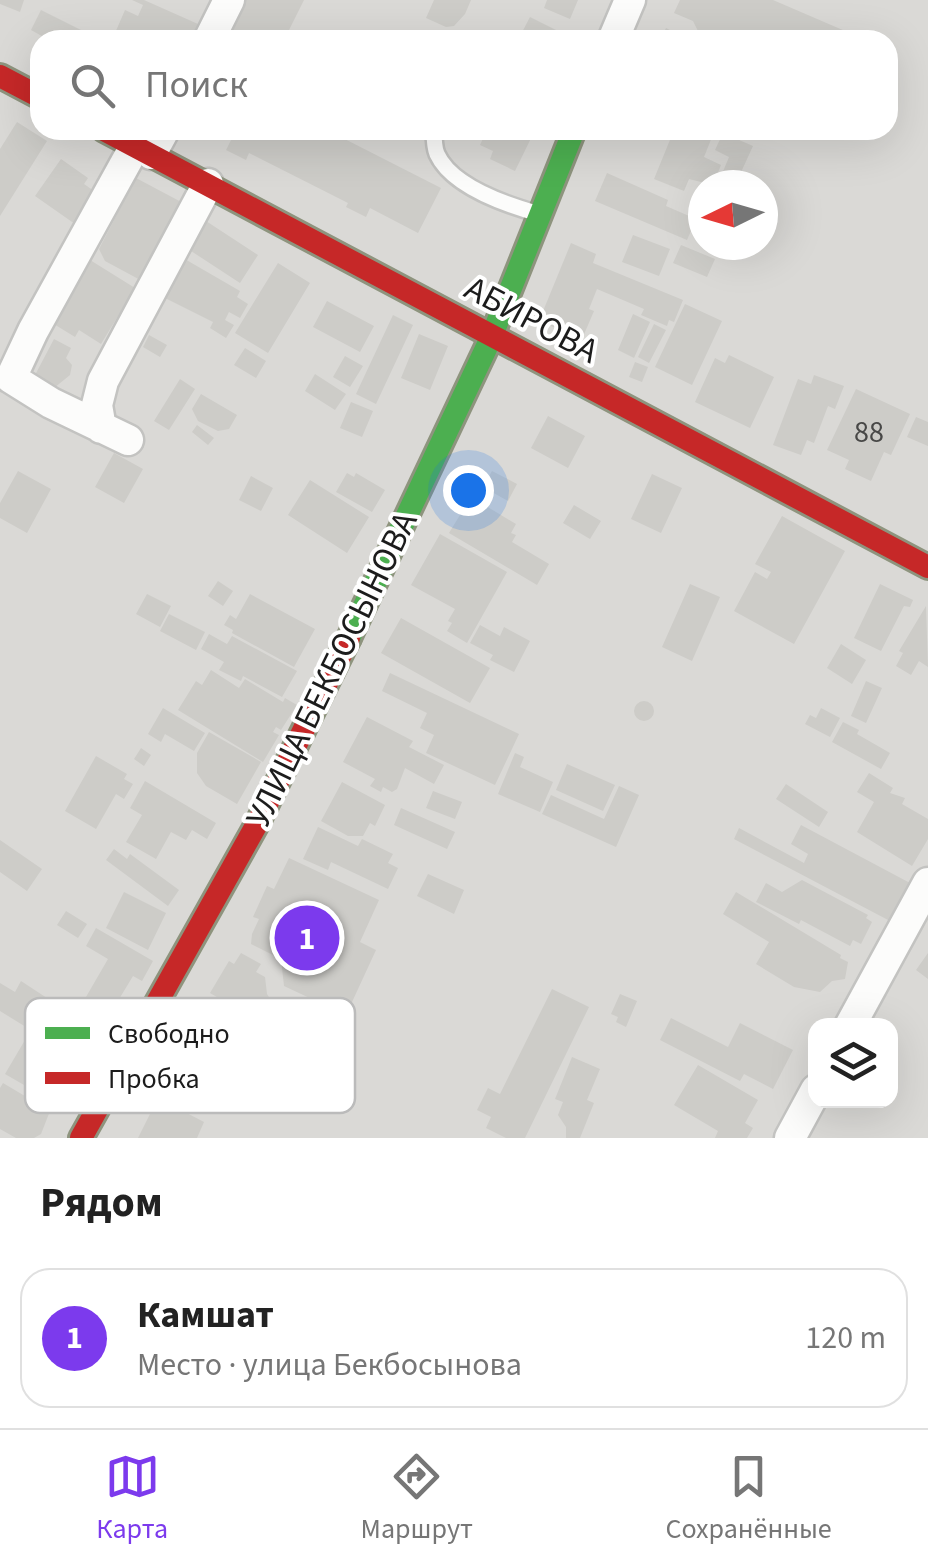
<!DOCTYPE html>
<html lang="ru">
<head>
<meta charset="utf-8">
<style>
	:root { --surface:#fff; --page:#f2f2f2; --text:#222; --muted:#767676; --line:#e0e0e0; --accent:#7c3aed }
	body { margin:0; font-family:"Source Sans 3",sans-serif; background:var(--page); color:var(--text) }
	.controls { position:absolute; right:30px; bottom:30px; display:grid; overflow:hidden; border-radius:20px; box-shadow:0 10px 40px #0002 }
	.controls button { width:90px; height:90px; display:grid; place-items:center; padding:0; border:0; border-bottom:2px solid var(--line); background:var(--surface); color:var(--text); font:50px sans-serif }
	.compass { position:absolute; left:688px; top:170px; width:90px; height:90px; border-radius:50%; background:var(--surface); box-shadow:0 10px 40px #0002; rotate:265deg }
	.you { position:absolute; left:468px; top:490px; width:35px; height:35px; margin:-25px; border:8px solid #fff; border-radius:50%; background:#1a73e8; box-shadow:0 0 0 15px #1a73e833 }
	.badge { display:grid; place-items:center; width:65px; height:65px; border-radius:50%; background:var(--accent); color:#fff; font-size:32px; font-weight:700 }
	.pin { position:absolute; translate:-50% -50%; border:5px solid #fff; box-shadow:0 2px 10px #0006 }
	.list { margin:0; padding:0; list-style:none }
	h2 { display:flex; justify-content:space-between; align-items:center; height:130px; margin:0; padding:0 40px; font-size:42px }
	h2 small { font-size:32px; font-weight:400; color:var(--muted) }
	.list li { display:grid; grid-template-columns:65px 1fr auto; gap:30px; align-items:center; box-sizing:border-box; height:140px; margin:0 20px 20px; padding:0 20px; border:2px solid var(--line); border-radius:30px }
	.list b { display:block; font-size:38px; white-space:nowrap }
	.list p { margin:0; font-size:32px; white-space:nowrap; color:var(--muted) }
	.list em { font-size:32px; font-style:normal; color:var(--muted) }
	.icon { flex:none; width:55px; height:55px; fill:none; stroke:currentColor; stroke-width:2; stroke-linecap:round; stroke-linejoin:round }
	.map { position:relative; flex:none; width:928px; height:1138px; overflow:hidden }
	.search { position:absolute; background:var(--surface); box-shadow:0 10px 40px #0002; left:30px; right:30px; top:30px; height:110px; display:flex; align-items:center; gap:25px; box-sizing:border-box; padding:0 35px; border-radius:30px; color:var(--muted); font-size:38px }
	.sheet { height:290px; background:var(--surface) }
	nav { display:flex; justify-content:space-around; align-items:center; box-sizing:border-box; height:140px; border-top:2px solid var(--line); background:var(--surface); font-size:28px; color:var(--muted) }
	nav a { display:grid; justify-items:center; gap:5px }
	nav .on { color:var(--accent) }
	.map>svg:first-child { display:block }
	.residential { fill:#dad9d6; fill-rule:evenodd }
	.building { fill:#cdccc8 }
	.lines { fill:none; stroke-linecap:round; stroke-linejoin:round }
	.lane-casing { stroke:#c3c3c1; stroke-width:20 }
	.street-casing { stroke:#c3c3c1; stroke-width:35 }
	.fast-casing { stroke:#8e947e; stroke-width:28 }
	.jam-casing { stroke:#8e947e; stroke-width:28 }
	.lane { stroke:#fcfcfb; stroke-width:15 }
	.street { stroke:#fcfcfb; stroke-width:30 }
	.fast { stroke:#4caf50; stroke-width:22 }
	.jam { stroke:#c62828; stroke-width:22 }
	.labels { text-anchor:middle; stroke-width:8; stroke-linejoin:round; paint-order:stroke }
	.number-label { font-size:30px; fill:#484847 }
	.street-label { font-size:35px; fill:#1c1c1c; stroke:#fff }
	.key { fill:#fff; stroke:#bbb; stroke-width:2.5 }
	.key-label { font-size:28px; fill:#1c1c1c }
</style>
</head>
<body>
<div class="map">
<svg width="928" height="1138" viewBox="0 0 928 1138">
	<rect width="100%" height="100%" fill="#ebeae5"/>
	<path class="residential" d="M0,0H928V1138H0ZM40,40H888V130H40ZM703,185H763V245H703ZM816,1026H890V1100H816Z"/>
	<path class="building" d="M0,0H24L20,12L0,4Z
		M132,0H144L198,24L191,40H112L125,10L138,16L143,5Z
		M245,0H304L284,40H225Z
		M434,0H471L465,14L454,26L446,27L426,18Z
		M547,0H578L570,19L544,8Z
		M680,0H773L866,40H795L772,30L768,40H716L698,31L693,21L674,13Z
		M41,10L87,33L84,40H49L31,30Z
		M530,17L568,36L566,40H518Z
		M666,28L689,40H660Z
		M17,122L47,141L0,216V149Z
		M211,130H327L441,188L418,233L370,208L366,217L346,207L348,203L249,153L246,160L226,150L231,140Z
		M487,130H535L515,171L490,159L493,151L480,145Z
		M674,130L714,132L704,157L721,165L713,185L689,179L684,191L654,179Z
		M723,133L753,146L737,181L722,174L729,157L715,150Z
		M61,159L88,178L84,184L97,193L75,224L35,196Z
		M607,173L668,200L666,206L696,219L687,240L595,201Z
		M136,178L185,204L144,282L105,261L99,249Z
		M206,221L258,255L240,283L188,249Z
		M633,235L670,249L659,276L622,262Z
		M571,243L596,254L593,263L683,300L674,322L669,320L667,326L641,315L644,309L597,289L589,309L594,311L582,339L539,321Z
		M681,245L715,259L707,277L673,263Z
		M82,255L135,288L101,344L79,330L75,337L44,318Z
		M183,258L240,291L237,297L248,304L240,318L229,312L225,320L234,325L226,338L210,328L213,322L161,296Z
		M278,263L310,283L268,353L235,333Z
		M327,301L374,326L360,352L313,327Z
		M685,304L722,321L692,385L655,367Z
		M633,314L650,322L634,358L618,350Z
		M393,315L413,325L376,404L356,394Z
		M654,324L666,330L649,363L638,357Z
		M419,334L448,346L430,390L401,378Z
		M149,335L167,345L160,357L143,347Z
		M54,339L71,348L66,358L72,365L70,375L54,388L34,377Z
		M245,348L266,361L256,378L234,365Z
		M729,355L774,377L750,428L695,402L715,358L725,363Z
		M345,356L363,366L350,387L333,377Z
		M635,362L648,367L642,382L629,377Z
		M315,374L346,394L335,410L305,391Z
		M814,375L844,386L835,409L828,406L814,443L807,440L801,455L773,445L798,379L811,384Z
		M180,379L195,389L169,430L154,421Z
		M856,389L910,414L891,455L884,452L871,481L845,469L849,460L827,450Z
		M201,394L237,415L229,429L218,431L198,421L192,409Z
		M351,402L373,411L362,437L340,428Z
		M548,416L585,436L568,468L531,448Z
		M916,417L928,422V446L907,437Z
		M197,425L214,438L208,445L192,432Z
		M114,453L143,469L124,503L95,487Z
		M18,471L51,489L27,533L0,518V503Z
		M492,471L517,484L508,501L483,487Z
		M347,473L354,477L356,473L385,490L372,512L336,492Z
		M652,474L682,488L661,533L631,519Z
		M251,476L273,488L261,511L239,500Z
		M310,480L369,517L347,553L288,515Z
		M471,497L516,524L511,533L516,535L512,542L549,564L537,585L449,533Z
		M574,505L601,521L590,539L563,523Z
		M782,516L845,551L794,644L734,611L755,572L767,579L771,572L755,564Z
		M440,534L507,572L467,643L447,631L452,623L448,621L455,609L411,585Z
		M218,581L233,591L223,606L208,596Z
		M690,584L720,597L692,661L662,647Z
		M880,584L913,600L910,607L904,606L881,651L854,638Z
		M147,594L171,606L160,627L136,614Z
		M250,594L315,629L294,667L232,633L233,630L224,625L230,615L236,619Z
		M926,606L928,667L919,661L911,675L896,666L903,653L899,651Z
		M169,614L205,632L196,650L160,631Z
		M401,618L490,668L470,703L381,653Z
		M480,625L500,636L504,627L530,641L514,672L490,660L493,655L470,643Z
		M209,634L227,644L232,636L297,671L282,697L243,676L241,681L219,670L224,662L201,649Z
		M841,644L866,660L852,684L827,668Z
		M211,670L239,688L245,679L283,702L285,698L297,705L281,730L276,727L273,732L279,735L263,762L178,710L196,681L202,685Z
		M390,673L519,734L495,785L426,753L434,735L420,728L427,713L382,691Z
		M866,681L882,688L866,723L851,716Z
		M634 711a10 10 0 1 1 20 0a10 10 0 1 1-20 0Z
		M163,708L205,733L194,751L165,734L161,742L148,734Z
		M821,708L840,718L830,737L805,724L810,715L816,718Z
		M367,717L413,741L409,747L444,765L434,784L405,768L397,789L392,792L383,787L381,792L370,786L375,779L343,762Z
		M843,722L859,730L857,734L890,753L881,769L832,742Z
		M209,732L261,762L237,804L206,786L197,773V753Z
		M141,748L151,755L144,766L134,759Z
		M515,753L524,757L520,767L553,782L540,812L498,794Z
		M96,756L127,774L124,779L133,784L124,799L116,794L96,829L65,811Z
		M567,764L615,785L603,811L556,790Z
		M869,773L893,788L890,793L905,798L902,804L928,819V839L912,866L857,832L874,802L857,792Z
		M145,781L216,823L207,839L192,830L186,840L171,832L156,859L126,842L142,815L130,808Z
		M342,782L385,805L375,826L370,823L363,836H348L321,821Z
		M786,784L828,812L819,827L776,799Z
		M619,786L639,795L616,847L542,814L551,795L604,819Z
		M433,791L462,802L455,819L426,808Z
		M401,808L455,832L447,849L394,825Z
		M801,825L910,883L890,921L734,839L739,828L804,863L808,854L791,844Z
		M318,827L358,846L362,839L393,854L388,863L398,868L388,889L331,862L328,870L303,859Z
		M0,840L42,869L27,891L0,872Z
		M114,849L127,859L130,854L179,890L168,906L106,860Z
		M289,858L379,900L360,942L376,950L346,1015L284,986L281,959L251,944L252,934L259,919L253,917L267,886L274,889Z
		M428,874L464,890L454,914L417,896Z
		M802,880L868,915L866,918L872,922L861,944L853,940L850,946L801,920L799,924L756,902L766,883L782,892Z
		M124,892L166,913L148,950L106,928Z
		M736,892L841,955L840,958L848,962L845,979L832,981L820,992L794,987L756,964L769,942L723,914Z
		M66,911L87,924L78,938L57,925Z
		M96,928L153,961L142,981L133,976L104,1024L79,1009L108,959L86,946Z
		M241,953L261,964L256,972L265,977L267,994L272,1002L287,1011L275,1031L210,993L229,961L234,964Z
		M928,953V979L916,970Z
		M21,981L53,1002L34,1032L0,1011V983L15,992Z
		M552,989L589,1007L525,1138H506L486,1128L491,1117L477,1110L488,1088L500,1094Z
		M620,994L637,1001L626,1027L616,1022L618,1017L611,1014Z
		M671,1018L728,1047L740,1023L793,1050L773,1089L744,1074L740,1081L660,1040Z
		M51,1031L75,1038L79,1035L104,1049L69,1111L5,1074L25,1040L42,1050Z
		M572,1057L600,1069L587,1100L594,1103L580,1138H566V1127L558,1115L563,1102L555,1099Z
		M698,1065L758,1100L745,1123L753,1128L747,1138H715L718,1131L674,1105Z
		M3,1083L50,1111L41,1134L34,1138H16L0,1129V1088Z
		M158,1098L204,1122L197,1138H138Z"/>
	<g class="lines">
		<g class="lane-casing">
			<path id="lane" d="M434,130C434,138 434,147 437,154C452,187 507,205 539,214"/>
		</g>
		<g class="street-casing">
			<path id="street" d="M209,40L229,0
				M613,40L630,0
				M151,154L164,130
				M101,428L97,405L103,381L208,184
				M128,440L51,403L11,378L33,331L135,146
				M850,1026L928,883
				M790,1138L816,1090"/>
		</g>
		<g class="fast-casing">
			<path id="fast" d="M349,638L491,338L574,130"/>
		</g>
		<g class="jam-casing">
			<path id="jam" d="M0,76L40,97
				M104,130L928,567
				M81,1138L257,824L349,638"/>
		</g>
		<use href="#lane" class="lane"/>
		<use href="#street" class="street"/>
		<use href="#fast" class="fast"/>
		<use href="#jam" class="jam"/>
	</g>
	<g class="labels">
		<g class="number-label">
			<text x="869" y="442">88</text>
		</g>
		<g class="street-label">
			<text transform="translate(532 319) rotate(28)" y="12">АБИРОВА</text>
			<text transform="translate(331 669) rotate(-64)" y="12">УЛИЦА БЕКБОСЫНОВА</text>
		</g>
	</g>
	<rect x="25" y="998" width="330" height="115" rx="15" class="key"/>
	<rect x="45" y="1027" width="45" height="12" fill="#4caf50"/>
	<rect x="45" y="1072" width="45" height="12" fill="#c62828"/>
	<g class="key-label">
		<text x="108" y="1043">Свободно</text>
		<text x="108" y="1088">Пробка</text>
	</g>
</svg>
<div class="controls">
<button><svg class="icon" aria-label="layers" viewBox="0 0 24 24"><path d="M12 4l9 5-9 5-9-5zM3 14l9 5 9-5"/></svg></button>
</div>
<svg class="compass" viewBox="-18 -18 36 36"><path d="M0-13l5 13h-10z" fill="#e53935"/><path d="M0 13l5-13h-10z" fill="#767676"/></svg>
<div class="you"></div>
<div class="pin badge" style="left:307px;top:938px">1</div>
<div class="search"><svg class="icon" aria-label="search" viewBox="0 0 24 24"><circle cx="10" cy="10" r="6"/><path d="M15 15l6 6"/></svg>Поиск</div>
</div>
<section class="sheet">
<h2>Рядом<small></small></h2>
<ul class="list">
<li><span class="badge">1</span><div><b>Камшат</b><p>Место · улица Бекбосынова</p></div><em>120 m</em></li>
</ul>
</section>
<nav>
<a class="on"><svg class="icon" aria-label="map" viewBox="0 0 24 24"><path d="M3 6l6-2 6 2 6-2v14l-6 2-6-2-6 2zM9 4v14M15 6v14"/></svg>Карта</a>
<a><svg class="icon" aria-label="directions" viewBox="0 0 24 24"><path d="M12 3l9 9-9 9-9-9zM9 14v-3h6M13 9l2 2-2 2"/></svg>Маршрут</a>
<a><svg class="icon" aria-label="saved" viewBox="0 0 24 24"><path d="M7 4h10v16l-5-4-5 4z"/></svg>Сохранённые</a>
</nav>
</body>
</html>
